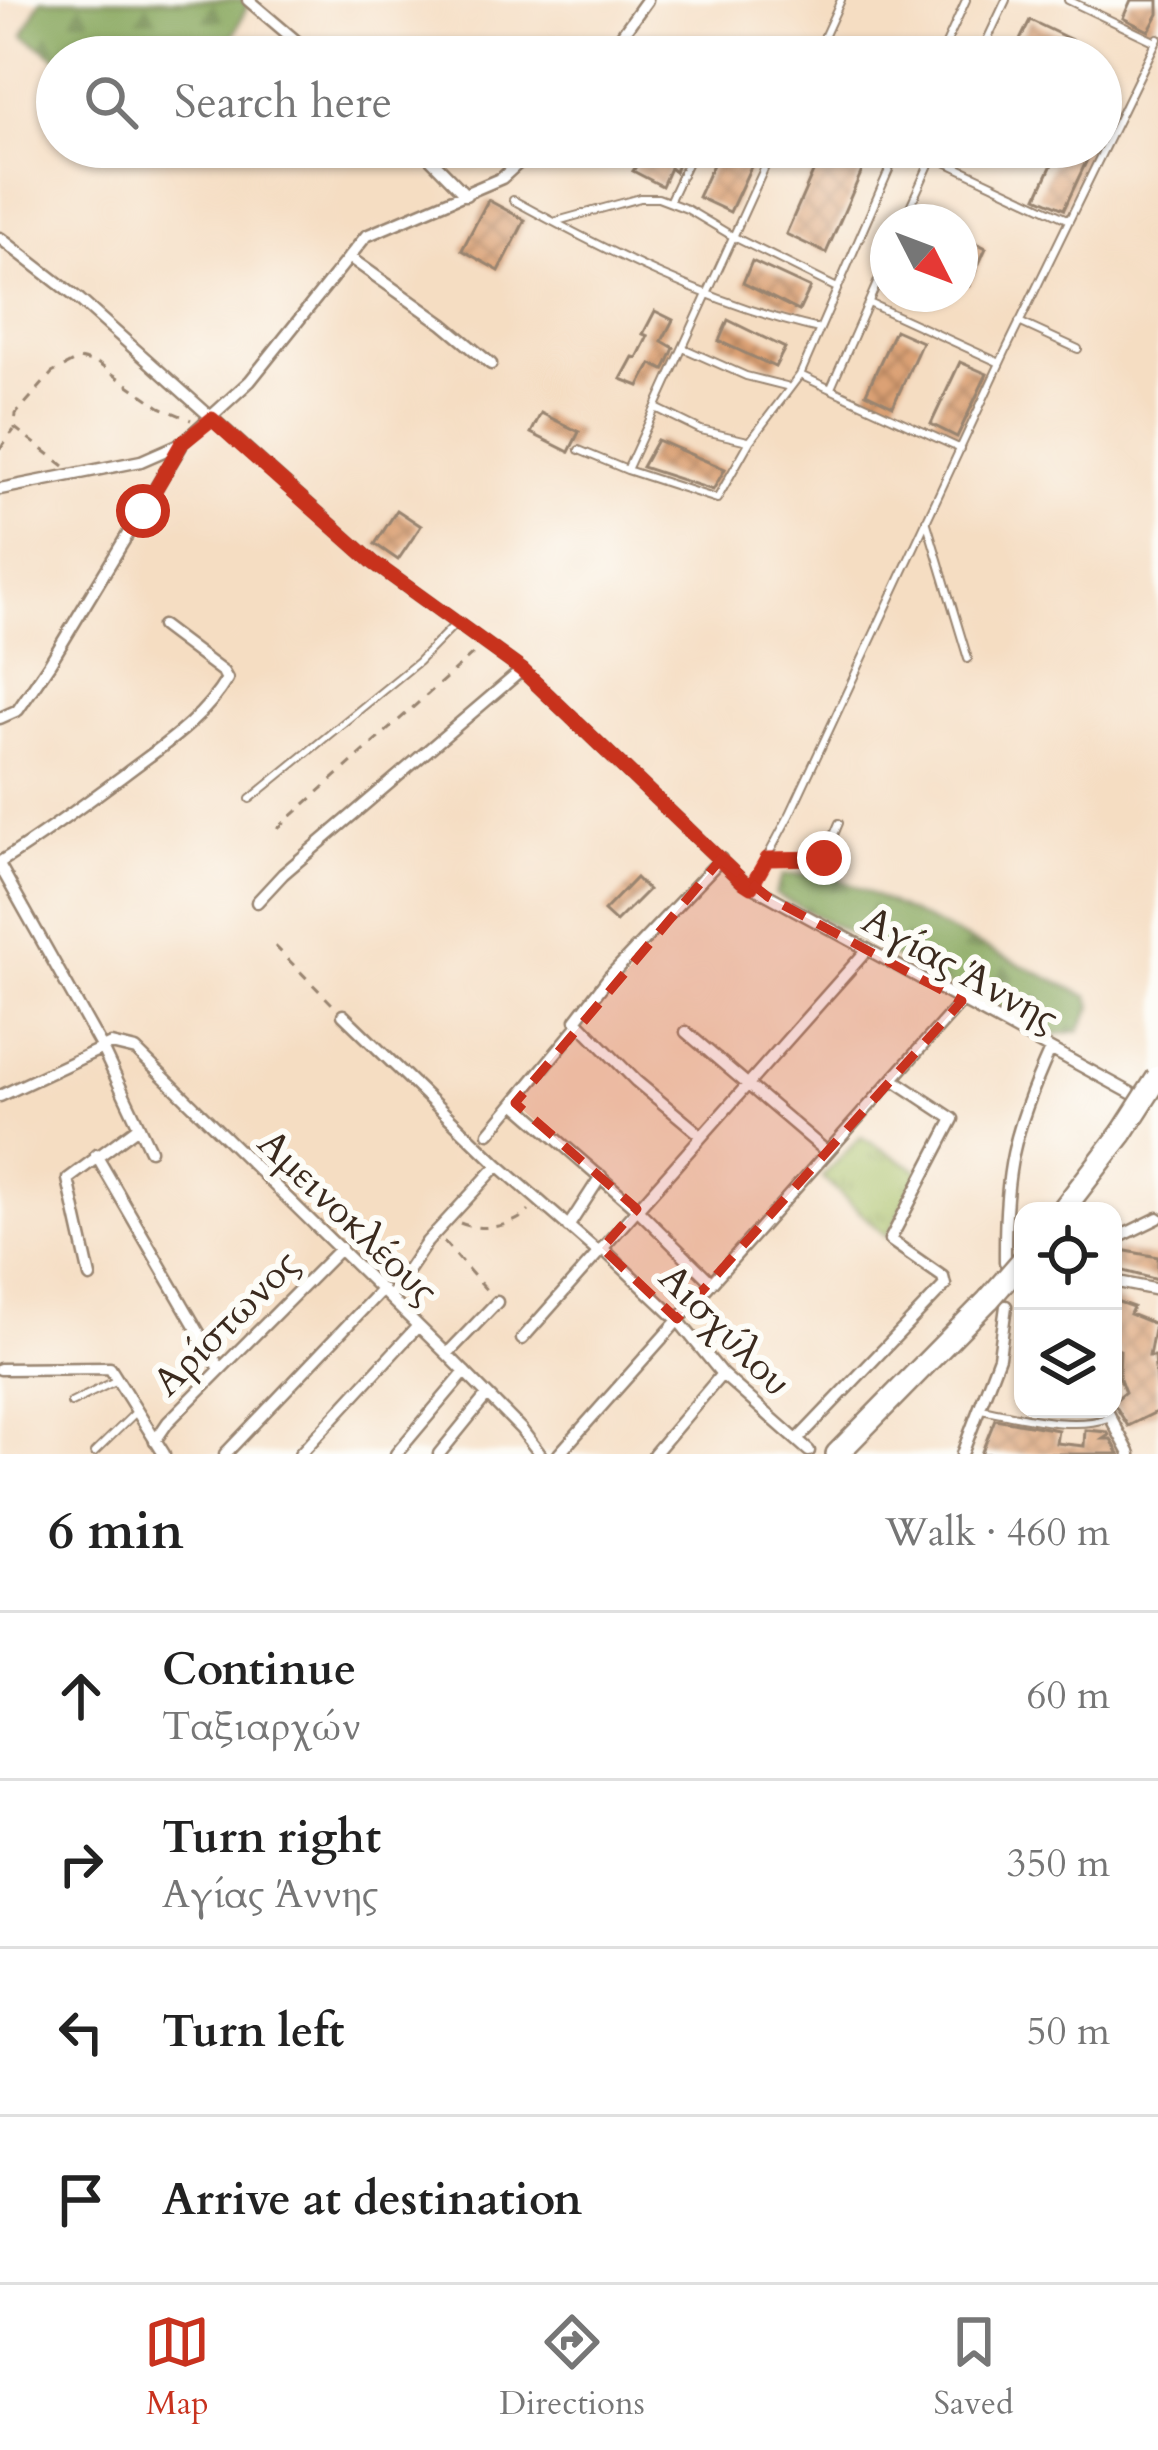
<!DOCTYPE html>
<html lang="en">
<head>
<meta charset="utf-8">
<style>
	:root { --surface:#fff; --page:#f6f6f6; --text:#222; --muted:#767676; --line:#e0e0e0; --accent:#c8321e }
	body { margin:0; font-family:Cardo,serif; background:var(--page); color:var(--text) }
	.controls { position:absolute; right:36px; bottom:36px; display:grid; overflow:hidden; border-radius:24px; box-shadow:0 3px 9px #0004 }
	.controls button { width:108px; height:108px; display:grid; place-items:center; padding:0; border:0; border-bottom:3px solid var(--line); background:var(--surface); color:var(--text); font:60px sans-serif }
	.compass { position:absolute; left:870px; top:204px; width:108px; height:108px; border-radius:50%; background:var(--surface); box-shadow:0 3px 9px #0004; rotate:132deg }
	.stop { position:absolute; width:36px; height:36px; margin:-27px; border:9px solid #c8321e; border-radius:50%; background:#fff }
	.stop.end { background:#c8321e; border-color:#fff; box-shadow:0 3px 12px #0008 }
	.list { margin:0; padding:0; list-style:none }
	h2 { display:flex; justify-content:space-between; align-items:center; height:156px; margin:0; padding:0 48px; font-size:51px }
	h2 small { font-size:39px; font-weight:400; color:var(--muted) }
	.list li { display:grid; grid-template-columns:78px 1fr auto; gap:36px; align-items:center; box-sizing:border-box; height:168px; padding:0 48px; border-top:3px solid var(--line) }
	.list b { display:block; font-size:45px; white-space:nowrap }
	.list p { margin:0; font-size:39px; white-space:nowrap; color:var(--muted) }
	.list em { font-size:39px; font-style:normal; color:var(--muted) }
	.icon { flex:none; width:66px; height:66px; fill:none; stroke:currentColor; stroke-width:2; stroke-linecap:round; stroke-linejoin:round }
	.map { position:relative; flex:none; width:1158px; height:1454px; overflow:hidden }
	.search { position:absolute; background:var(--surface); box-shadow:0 3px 9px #0004; left:36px; right:36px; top:36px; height:132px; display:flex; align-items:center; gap:30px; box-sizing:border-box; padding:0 42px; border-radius:66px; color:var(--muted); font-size:45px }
	.sheet { height:828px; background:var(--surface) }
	nav { display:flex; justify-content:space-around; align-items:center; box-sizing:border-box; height:168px; border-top:3px solid var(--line); background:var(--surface); font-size:33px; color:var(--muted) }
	nav a { display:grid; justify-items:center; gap:6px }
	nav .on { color:var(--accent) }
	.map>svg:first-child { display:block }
	.forest { fill:url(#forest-firs); stroke:#60673b; stroke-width:3 }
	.park { fill:url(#park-tufts); stroke:#707440; stroke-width:3 }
	.building { fill:url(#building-cross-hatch) }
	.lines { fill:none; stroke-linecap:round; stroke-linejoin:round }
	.lane-casing { stroke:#988470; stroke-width:10 }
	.street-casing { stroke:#988470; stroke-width:15 }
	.highway-casing { stroke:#988470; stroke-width:26 }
	.path { stroke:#988470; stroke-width:3; stroke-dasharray:9 9; stroke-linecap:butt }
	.lane { stroke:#fff; stroke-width:6 }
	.street { stroke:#fff; stroke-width:10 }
	.highway { stroke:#fff; stroke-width:21 }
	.highway-bridge-casing { stroke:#988470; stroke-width:26; stroke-linecap:butt }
	.highway-bridge { stroke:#fff; stroke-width:21 }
	.route { stroke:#c8321e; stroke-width:15 }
	.marked { fill:#c8321e; fill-opacity:0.2; stroke:#c8321e; stroke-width:9; stroke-dasharray:24 15; stroke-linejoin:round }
	.labels { text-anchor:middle; stroke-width:12; stroke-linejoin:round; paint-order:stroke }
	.street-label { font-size:39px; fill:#3b2a1e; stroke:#fdfcf7 }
</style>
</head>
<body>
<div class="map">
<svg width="1158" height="1454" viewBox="0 0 1158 1454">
	<defs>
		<pattern id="forest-firs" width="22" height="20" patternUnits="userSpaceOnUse" patternTransform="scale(3)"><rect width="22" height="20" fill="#84a458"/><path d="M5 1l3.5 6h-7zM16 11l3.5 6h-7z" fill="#6d8648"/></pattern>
		<pattern id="park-tufts" width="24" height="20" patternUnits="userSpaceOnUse" patternTransform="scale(3)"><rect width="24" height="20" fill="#a6bd62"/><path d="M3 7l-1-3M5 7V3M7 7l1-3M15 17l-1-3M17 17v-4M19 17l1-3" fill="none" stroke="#889a50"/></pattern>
		<pattern id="building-cross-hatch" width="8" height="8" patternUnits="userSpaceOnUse" patternTransform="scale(3)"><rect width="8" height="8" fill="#dba174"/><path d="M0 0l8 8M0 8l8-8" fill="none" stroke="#b3835f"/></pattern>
	</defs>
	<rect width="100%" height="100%" fill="#fdfcf7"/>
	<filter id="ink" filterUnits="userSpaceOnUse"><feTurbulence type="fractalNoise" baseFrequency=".00833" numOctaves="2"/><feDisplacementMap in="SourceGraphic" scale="24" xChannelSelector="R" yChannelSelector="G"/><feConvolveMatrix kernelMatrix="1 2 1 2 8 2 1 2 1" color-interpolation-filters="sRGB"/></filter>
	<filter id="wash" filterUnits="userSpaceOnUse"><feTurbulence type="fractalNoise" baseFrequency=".004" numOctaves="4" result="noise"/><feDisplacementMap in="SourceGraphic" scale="48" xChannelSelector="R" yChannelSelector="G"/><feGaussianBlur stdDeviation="2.7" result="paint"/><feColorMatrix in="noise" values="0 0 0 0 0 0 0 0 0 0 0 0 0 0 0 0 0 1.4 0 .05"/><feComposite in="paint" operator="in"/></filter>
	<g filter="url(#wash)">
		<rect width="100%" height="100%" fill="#f5ddc2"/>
		<path class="forest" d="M41,0H250L223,57L57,58L23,35Z
			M829,874L1089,997L1092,1007L1079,1031L1052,1035L1030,1029L775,894L783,875Z"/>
		<path class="park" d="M861,1137L921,1172L887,1237L822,1177Z"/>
		<g id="blocks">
			<path class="building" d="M1131,0H1158V14L1149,31L1123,18Z
				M1030,20L1082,45L1076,57L1013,54Z
				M649,147H683L675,172L670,168L662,186L633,171Z
				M721,147H760L730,212L698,197Z
				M824,147H847L868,157L826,253L786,234Z
				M1060,147H1093L1064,209L1037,197Z
				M488,200L525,220L499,271L462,250Z
				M960,235L986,248L969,286L960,282Z
				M752,261L810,288L799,311L743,283Z
				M655,311L673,320L662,341L674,348L667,364L664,370L651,364L639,386L621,379L633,357L637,358L648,336L643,334Z
				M728,320L785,348L775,367L719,341Z
				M895,330L922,342L893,406L866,393Z
				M960,362L987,374L957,437L931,424Z
				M541,413L579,432L569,452L531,433Z
				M657,440L725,469L713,490L642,467Z
				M397,510L421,526L398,560L375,544Z
				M636,878L648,890L616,922L604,911Z
				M1121,1250L1158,1257V1280L1116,1269L1113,1254Z
				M1113,1300L1133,1307L1130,1314L1155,1324L1149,1356H1154L1158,1411L1128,1426L1113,1402L1125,1392L1119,1376L1120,1350L1113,1348Z
				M995,1419L1058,1430L1056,1443L1084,1446L1085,1430L1107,1432L1109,1435L1103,1439H1111L1119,1454H981Z"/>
		</g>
	</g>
	<g filter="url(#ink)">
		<use href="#blocks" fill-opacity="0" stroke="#988470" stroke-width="3"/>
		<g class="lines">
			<g class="lane-casing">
				<path id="lane" d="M1068,0L1156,42
					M695,41L732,57
					M815,57L841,0
					M940,57L966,0
					M979,57L1006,0
					M899,147L800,375L961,449
					M933,156L1069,220
					M513,200C608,252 712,305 819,329
					M669,202L695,147
					M557,221L640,198H658L687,209L734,237L837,288
					M903,222L937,147
					M869,303L1000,363
					M1019,322L1078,349
					M683,348L746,376L786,386
					M831,388L888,258
					M656,408L701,430L748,441
					M579,450L627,470L717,499L750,441L800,375
					M627,470L774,147
					M926,520L968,659
					M250,799L418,662L456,623
					M767,859L824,858L839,823
					M751,887L790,814L1007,348L1158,38
					M71,1403L117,1380
					M981,1409C1019,1416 1072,1431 1108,1418
					M94,1453L137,1411"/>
			</g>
			<g class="street-casing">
				<path id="street" d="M248,0L315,57
					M606,57L647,0
					M419,147L466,195
					M0,238L80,300L374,563L522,670L742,881L1131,1093
					M349,257L443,324L491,364
					M0,489L141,461L182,443L250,381L366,236L502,178L536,147
					M0,718L18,710L50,663L181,446
					M0,862C43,836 83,805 124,775C162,746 202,721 227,679L223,672L162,626
					M0,866L102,1048L150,1150
					M257,902L283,874L522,670
					M343,1015L498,1165L598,1252
					M686,1032L827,1152
					M0,1096L111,1044L136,1050L447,1354L521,1429L540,1454
					M515,1103L637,1209L711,1282
					M489,1133L578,1026
					M702,1136L636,1081L576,1020L609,977L721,859
					M96,1155L220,1369
					M568,1227L601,1176
					M1113,1240L1158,1218
					M602,1248L677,1319L722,1374L809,1451
					M1005,1262C1004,1172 1013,1132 1050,1050
					M90,1277L68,1179L138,1127
					M1113,1281L1158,1290
					M390,1297L427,1242L498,1165
					M522,1339L867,950
					M447,1354L497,1302
					M0,1369L110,1368L164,1454
					M1106,1409L1130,1454
					M797,1440L945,1285L943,1277L890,1240L953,1119L894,1080
					M155,1441L168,1422L341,1248
					M225,1454L382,1289
					M300,1454L418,1326
					M396,1454L465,1372
					M439,1454L487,1395
					M559,1454L962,1001
					M654,1454L722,1374
					M962,1454L999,1357L1006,1306"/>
			</g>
			<g class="highway-casing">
				<path id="highway" d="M1062,1211L1122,1133
					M837,1454L989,1299"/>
			</g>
			<path class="path" d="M0,449L14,430
				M64,466L15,428L16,414L52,373L79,359L97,363L160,407L191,420
				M278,828L475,652
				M275,946L337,1009
				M460,1223C481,1232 513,1227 529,1211
				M444,1242L489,1293"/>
			<use href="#lane" class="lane"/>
			<use href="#street" class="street"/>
			<use href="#highway" class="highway"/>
			<g class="highway-bridge-casing">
				<path id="highway-bridge" d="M1122,1133L1158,1077
					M989,1299L1023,1260"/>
			</g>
			<use href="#highway-bridge" class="highway-bridge"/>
		</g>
	</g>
	<g class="lines" filter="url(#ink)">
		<path class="route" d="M143,511L182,443L212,419L374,563L522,670L742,881L751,887L767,859L824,858"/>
	</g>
	<path class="marked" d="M721,859L768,897L962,1001L677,1319L602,1248L637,1209L515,1103Z"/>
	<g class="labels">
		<g class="street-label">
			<text transform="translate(961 968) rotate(29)" y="14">Αγίας Άννης</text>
			<text transform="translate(349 1216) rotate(44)" y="14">Αμεινοκλέους</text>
			<text transform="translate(225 1322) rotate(-45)" y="14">Αρίστωνος</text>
			<text transform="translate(726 1329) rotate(45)" y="14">Αισχύλου</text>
		</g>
	</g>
</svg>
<div class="controls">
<button><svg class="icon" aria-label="locate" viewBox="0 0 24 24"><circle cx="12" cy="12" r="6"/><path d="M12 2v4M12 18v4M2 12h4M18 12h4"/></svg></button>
<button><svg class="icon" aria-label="layers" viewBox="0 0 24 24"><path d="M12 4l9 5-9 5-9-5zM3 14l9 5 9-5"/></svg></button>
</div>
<svg class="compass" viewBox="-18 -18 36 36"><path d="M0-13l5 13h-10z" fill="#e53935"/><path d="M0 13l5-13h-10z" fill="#767676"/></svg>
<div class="stop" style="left:143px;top:511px"></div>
<div class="stop end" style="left:824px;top:858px"></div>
<div class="search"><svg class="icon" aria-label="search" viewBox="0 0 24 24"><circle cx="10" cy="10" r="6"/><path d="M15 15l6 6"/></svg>Search here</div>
</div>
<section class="sheet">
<h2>6 min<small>Walk · 460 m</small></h2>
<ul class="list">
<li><svg class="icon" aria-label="ahead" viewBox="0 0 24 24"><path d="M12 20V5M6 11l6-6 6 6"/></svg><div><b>Continue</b><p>Ταξιαρχών</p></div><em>60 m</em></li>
<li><svg class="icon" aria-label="right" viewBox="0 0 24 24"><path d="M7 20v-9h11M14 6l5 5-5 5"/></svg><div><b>Turn right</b><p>Αγίας Άννης</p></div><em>350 m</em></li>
<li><svg class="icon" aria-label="left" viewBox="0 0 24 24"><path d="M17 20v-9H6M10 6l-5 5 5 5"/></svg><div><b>Turn left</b></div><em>50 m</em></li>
<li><svg class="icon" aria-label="arrive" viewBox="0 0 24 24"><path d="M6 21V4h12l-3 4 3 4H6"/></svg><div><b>Arrive at destination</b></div></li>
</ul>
</section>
<nav>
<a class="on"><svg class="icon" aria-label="map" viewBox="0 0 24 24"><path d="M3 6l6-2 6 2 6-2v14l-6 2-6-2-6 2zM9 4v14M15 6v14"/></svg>Map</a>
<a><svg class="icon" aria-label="directions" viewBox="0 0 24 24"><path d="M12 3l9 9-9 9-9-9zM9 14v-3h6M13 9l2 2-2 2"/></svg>Directions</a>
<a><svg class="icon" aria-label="saved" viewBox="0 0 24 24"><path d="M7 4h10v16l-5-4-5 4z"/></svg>Saved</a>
</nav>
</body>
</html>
